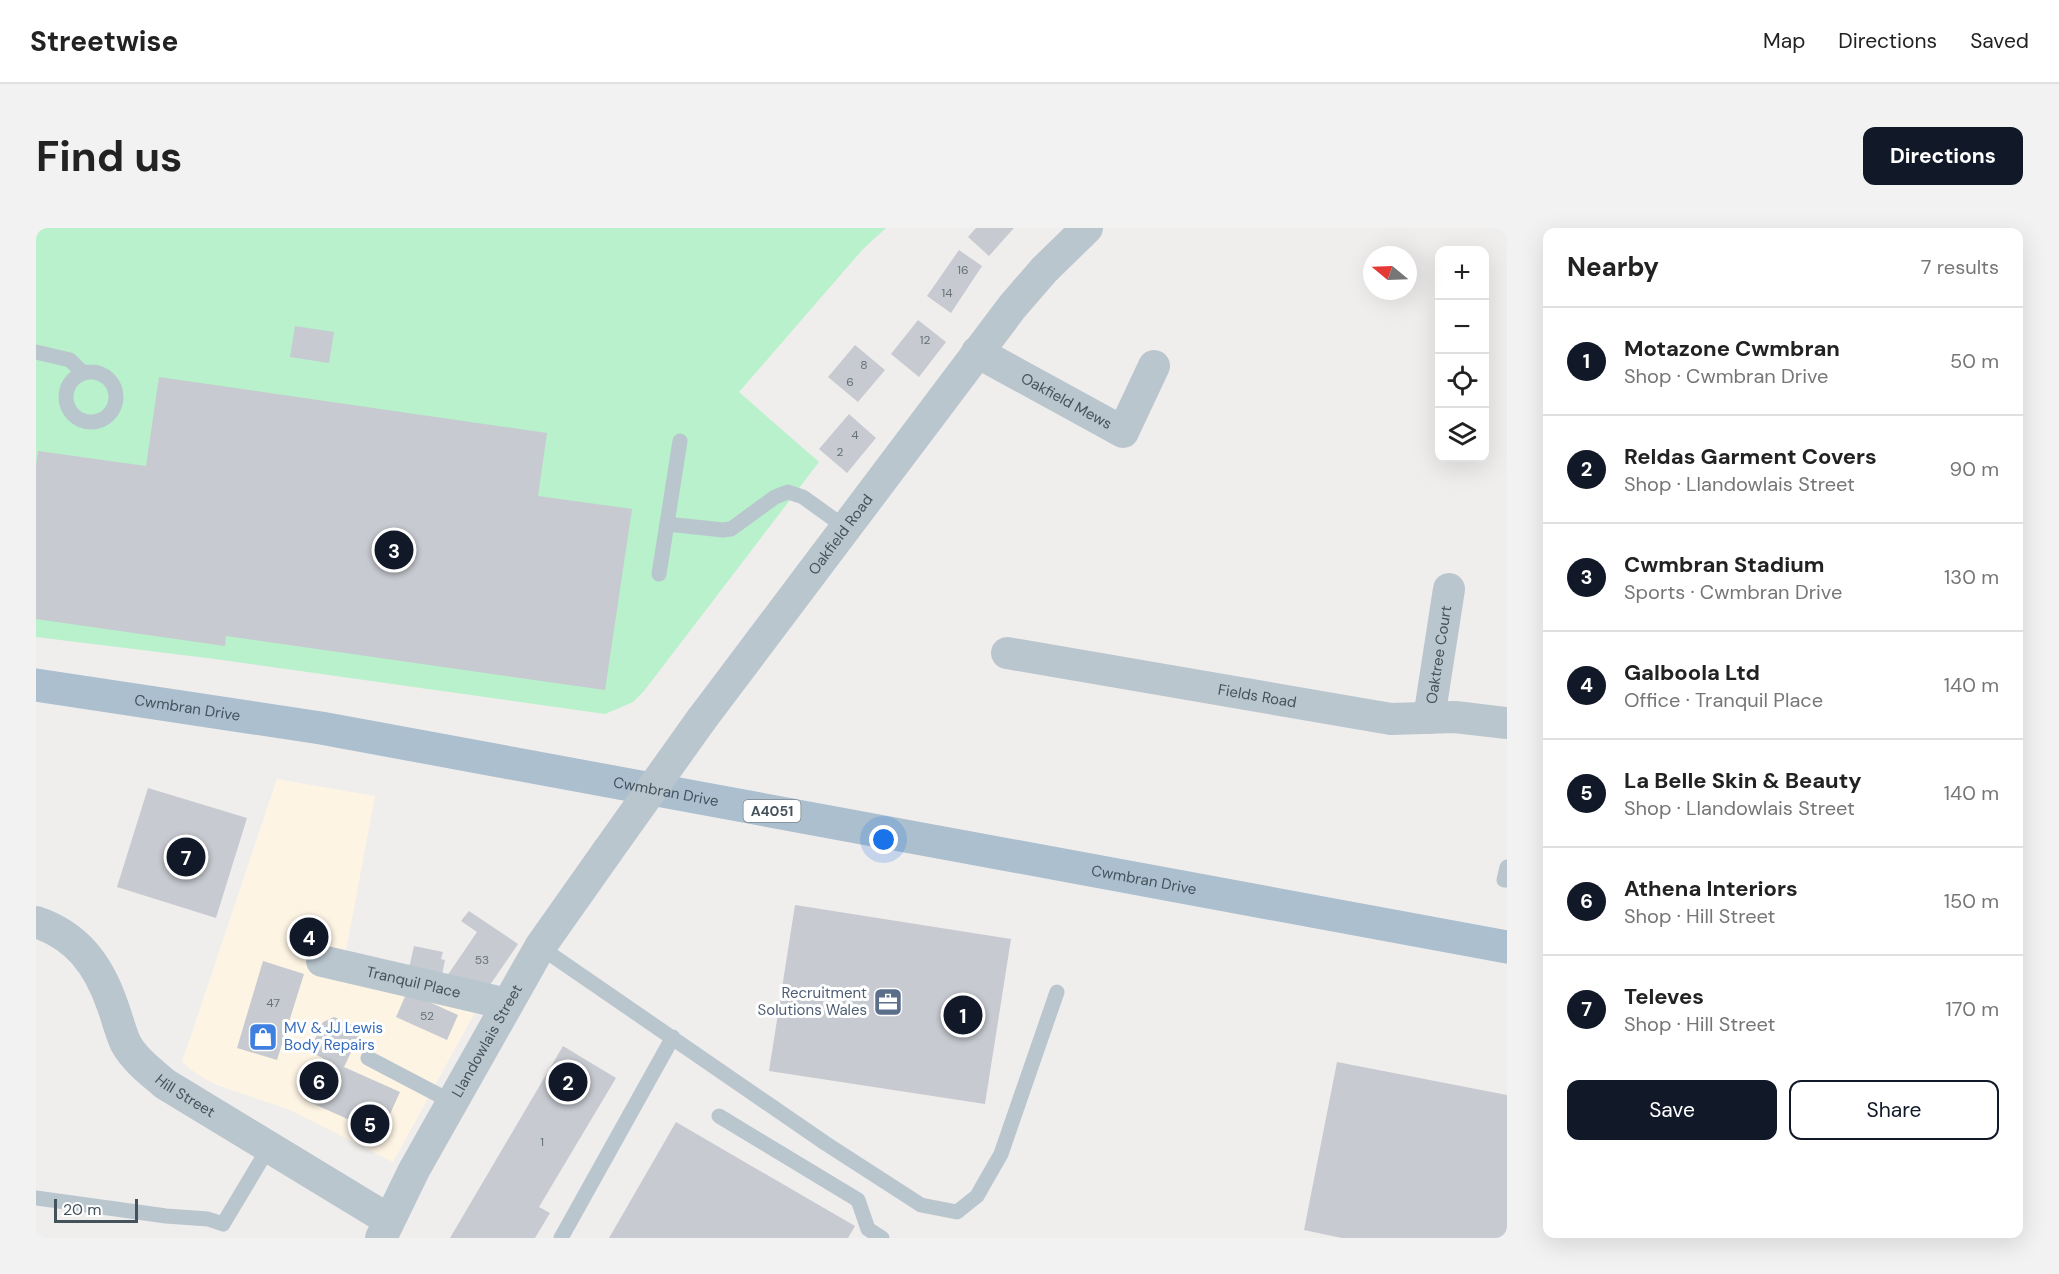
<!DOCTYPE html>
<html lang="en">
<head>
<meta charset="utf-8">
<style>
	:root { --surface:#fff; --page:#f2f2f2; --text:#222; --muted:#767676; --line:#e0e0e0; --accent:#111827 }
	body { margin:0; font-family:"DM Sans",sans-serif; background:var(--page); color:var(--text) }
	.controls { position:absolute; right:18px; top:18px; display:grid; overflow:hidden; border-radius:12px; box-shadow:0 6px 24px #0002 }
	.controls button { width:54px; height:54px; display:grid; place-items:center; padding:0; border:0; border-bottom:2px solid var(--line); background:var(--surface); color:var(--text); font:30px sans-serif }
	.compass { position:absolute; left:1327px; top:18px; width:54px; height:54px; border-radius:50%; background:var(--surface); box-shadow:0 6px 24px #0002; rotate:289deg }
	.scale { position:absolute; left:18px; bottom:15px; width:84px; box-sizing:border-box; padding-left:6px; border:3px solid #44525c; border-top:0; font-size:16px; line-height:21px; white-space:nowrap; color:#44525c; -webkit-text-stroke:4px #fff; paint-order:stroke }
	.you { position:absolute; left:848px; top:612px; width:21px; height:21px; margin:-15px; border:4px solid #fff; border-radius:50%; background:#1a73e8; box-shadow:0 0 0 9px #1a73e833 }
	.badge { display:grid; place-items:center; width:39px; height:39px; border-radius:50%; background:var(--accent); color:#fff; font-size:20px; font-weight:700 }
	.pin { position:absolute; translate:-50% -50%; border:3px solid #fff; box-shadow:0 2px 6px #0006 }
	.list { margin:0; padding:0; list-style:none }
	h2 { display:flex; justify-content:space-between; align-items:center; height:78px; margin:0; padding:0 24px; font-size:26px }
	h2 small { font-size:20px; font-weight:400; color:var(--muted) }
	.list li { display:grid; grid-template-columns:39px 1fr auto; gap:18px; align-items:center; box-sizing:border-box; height:108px; padding:0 24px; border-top:2px solid var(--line) }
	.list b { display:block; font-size:22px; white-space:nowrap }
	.list p { margin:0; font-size:20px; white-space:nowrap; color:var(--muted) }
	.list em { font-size:20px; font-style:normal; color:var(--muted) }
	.actions { display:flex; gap:12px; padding:18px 24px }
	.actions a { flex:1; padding:14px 0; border:2px solid var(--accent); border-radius:12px; text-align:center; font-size:21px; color:var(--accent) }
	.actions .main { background:var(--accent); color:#fff }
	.icon { flex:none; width:33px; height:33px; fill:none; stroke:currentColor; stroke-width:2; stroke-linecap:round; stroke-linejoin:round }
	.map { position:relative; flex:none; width:1471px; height:1010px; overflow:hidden; border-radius:12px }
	header { display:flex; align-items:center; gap:36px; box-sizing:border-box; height:84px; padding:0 30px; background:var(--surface); border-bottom:2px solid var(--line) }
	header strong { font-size:28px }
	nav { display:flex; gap:33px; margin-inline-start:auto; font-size:21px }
	.intro { display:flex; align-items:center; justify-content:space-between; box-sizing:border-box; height:144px; padding:0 36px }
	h1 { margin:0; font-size:42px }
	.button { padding:15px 27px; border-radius:12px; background:var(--accent); color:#fff; font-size:21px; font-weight:700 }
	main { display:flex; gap:36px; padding:0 36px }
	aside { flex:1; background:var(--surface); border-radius:12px; box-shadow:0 6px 24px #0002 }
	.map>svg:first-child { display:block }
	.commercial { fill:#fdf4e4 }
	.green { fill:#b8f1cb }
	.building { fill:#c7cad0 }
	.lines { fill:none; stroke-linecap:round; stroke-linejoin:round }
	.lane { stroke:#bac6ce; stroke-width:15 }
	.street { stroke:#bac6ce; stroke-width:32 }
	.primary { stroke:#abbfce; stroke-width:33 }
	.street-bridge { stroke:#bac6ce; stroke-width:32 }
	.labels { text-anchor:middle; stroke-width:6; stroke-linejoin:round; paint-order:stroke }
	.number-label { font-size:12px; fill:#657079 }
	.shield { fill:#fff; stroke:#7c868d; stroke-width:1.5 }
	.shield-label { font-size:14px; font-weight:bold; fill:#44525c }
	.street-label { font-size:15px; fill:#44525c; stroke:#fff }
	.service-label { font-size:15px; fill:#4e5e75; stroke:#fff; text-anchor:end }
	.shop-label { font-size:15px; fill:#366cbe; stroke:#fff; text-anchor:start }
</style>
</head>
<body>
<header>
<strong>Streetwise</strong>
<nav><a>Map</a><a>Directions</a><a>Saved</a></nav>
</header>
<div class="intro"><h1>Find us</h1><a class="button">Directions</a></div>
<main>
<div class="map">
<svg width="1471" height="1010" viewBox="0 0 1471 1010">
	<rect width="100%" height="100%" fill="#f0eded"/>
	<path class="commercial" d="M241,551L339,568L309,728L454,757L357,934L254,882L181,857L162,847L146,834Z"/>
	<path class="green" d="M0,0H850L827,21L703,164L783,234L608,463L597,474L569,486L179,431L0,409Z"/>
	<path class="building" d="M940,0H978L953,28L932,9Z
		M923,22L946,38L915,85L891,68Z
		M882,92L910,114L883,149L855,126Z
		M259,98L298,104L293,135L254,129Z
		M819,117L849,142L822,174L792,149Z
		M123,149L511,205L502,268L596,281L569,462L190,408L189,418L0,391V238L2,223L110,238Z
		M813,186L840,210L811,245L783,221Z
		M112,560L211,590L180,690L81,659Z
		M759,677L975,711L949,876L733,843Z
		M433,683L482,716L454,757L411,748L441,704L425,693Z
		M269,692L280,694L273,720L263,717Z
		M378,718L407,724L405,731L409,732L406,747L373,740Z
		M227,733L268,746L241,832L201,820Z
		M371,764L422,787L411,812L360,789Z
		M298,789L326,801L308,839L364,864L345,906L269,872L287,830L273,824L287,794Z
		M527,818L580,850L503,979L514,985L499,1010H414Z
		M1301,834L1471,867V1010H1306L1268,1002Z
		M640,894L819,998L812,1010H573Z"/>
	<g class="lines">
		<path class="lane" d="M0,124L34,132L47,145
			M30 169a25 25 0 1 1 50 0a25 25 0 1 1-50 0Z
			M631,296L687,302L695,301L739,269L752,264L767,269L810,300
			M623,346L644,213
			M1471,639L1468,652H1471
			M504,719L789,915L885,977L921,984L941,968L965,926L1021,764
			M332,830L416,874
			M683,888L822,972L832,1001L846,1010
			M0,970L130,988L172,991L187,996L233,919
			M525,1010L637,809"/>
		<g class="street">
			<path id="s1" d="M941,124L1087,204L1118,138"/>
			<path id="s2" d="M971,425L1355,491L1419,489L1471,495"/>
			<path id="s3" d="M1393,490L1413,361"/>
			<path id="s4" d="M665,492L976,79L1008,42L1051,0"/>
			<path id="s5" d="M0,694C41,708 62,736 76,776C81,789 84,803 90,816C99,832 115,844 129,856L353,992"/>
			<path id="s6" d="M286,733L471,776"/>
			<path id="s7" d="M345,1010L378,942L504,719L571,624"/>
		</g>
		<path class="primary" id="s8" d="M0,457L285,500L1471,719"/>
		<path class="street-bridge" d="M571,624L665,492"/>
	</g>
	<defs>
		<g id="office-square" transform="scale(1.5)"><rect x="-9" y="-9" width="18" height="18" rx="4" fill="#5c6f8a" stroke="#fff"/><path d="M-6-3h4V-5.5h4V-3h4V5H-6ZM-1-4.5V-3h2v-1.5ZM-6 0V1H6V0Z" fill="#fff"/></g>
		<g id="shop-square" transform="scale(1.5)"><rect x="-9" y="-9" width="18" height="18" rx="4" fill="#3f7fe0" stroke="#fff"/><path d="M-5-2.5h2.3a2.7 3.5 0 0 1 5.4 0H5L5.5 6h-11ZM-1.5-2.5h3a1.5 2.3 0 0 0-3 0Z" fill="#fff"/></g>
	</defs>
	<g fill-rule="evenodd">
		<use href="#office-square" x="852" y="774"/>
		<use href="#shop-square" x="227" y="809"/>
	</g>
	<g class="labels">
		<g class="number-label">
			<text x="927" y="46">16</text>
			<text x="911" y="69">14</text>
			<text x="889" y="116">12</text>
			<text x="828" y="141">8</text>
			<text x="814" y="158">6</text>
			<text x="819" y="211">4</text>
			<text x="804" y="228">2</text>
			<text x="446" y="736">53</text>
			<text x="237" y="779">47</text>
			<text x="391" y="792">52</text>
			<text x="506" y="918">1</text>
		</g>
		<rect class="shield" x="707.5" y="572" width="57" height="22" rx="4.5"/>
		<g class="shield-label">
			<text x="736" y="588">A4051</text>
		</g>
		<g class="street-label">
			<text dy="5" stroke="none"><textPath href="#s1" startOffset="102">Oakfield Mews</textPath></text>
			<text dy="5" stroke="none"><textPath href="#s4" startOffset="232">Oakfield Road</textPath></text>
			<text dy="5" stroke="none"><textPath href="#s3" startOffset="64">Oaktree Court</textPath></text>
			<text dy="5" stroke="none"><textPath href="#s2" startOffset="254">Fields Road</textPath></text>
			<text dy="5" stroke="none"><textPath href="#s8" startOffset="153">Cwmbran Drive</textPath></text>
			<text dy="5" stroke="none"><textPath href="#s8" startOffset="639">Cwmbran Drive</textPath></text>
			<text dy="5" stroke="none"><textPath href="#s8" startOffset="1125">Cwmbran Drive</textPath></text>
			<text dy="5" stroke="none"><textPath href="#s6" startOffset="94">Tranquil Place</textPath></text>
			<text dy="5" stroke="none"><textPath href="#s7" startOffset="224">Llandowlais Street</textPath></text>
			<text dy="5" stroke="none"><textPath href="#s5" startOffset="238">Hill Street</textPath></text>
		</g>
		<g class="service-label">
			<text x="831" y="770">Recruitment<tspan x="831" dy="17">Solutions Wales</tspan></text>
		</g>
		<g class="shop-label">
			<text x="248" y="805">MV &amp; JJ Lewis<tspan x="248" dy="17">Body Repairs</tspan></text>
		</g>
	</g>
</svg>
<div class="controls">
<button>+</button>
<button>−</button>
<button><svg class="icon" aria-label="locate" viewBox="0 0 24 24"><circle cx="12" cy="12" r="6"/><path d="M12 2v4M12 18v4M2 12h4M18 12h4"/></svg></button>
<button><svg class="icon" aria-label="layers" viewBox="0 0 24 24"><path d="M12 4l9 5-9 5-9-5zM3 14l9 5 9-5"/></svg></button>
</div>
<svg class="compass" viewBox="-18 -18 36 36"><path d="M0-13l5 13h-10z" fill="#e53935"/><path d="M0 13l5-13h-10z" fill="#767676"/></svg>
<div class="scale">20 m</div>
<div class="you"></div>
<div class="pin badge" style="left:927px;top:787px">1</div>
<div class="pin badge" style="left:532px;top:854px">2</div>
<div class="pin badge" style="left:358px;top:322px">3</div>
<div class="pin badge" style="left:273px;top:709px">4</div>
<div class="pin badge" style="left:334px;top:896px">5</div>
<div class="pin badge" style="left:283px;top:853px">6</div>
<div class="pin badge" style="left:150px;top:629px">7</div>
</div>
<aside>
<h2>Nearby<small>7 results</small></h2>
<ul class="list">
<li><span class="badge">1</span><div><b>Motazone Cwmbran</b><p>Shop · Cwmbran Drive</p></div><em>50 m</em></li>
<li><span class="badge">2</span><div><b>Reldas Garment Covers</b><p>Shop · Llandowlais Street</p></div><em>90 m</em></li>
<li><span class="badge">3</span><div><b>Cwmbran Stadium</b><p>Sports · Cwmbran Drive</p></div><em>130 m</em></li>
<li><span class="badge">4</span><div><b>Galboola Ltd</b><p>Office · Tranquil Place</p></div><em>140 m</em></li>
<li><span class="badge">5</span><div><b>La Belle Skin &amp; Beauty</b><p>Shop · Llandowlais Street</p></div><em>140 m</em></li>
<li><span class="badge">6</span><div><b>Athena Interiors</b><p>Shop · Hill Street</p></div><em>150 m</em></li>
<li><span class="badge">7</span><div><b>Televes</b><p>Shop · Hill Street</p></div><em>170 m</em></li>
</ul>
<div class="actions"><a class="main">Save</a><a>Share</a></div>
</aside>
</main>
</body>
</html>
